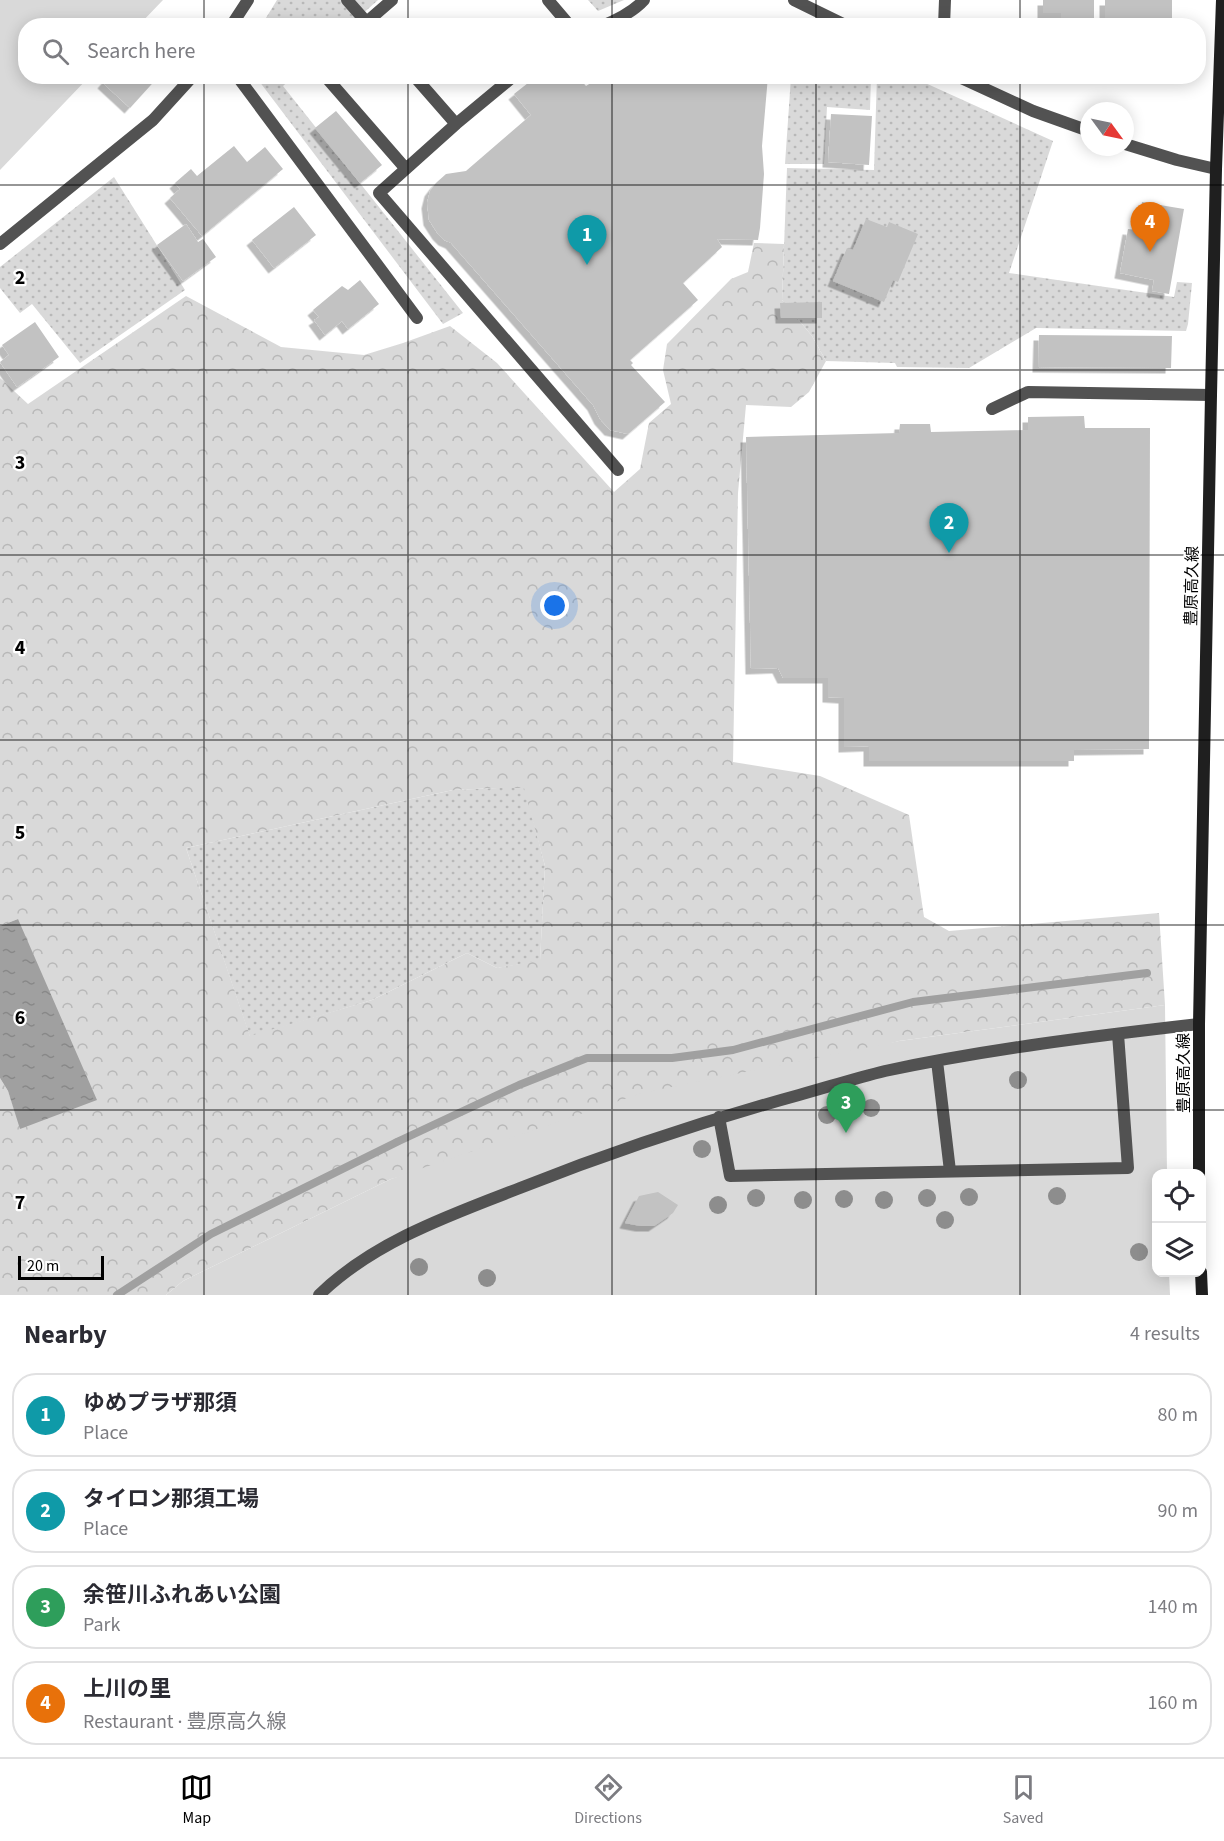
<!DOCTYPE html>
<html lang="en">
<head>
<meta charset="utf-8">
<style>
	:root { --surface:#fff; --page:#f2f2f3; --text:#2b2b33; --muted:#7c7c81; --line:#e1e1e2; --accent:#000 }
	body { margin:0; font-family:"Source Sans 3","Noto Sans JP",sans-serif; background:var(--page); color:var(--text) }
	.controls { position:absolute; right:18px; bottom:18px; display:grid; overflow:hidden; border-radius:12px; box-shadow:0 3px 15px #0003 }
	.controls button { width:54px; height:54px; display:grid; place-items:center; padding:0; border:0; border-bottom:2px solid var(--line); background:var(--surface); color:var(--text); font:30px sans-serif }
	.compass { position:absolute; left:1080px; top:102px; width:54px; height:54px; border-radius:50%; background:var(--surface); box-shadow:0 3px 15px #0003; rotate:123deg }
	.scale { position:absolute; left:18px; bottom:15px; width:86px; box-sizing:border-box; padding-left:6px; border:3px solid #000; border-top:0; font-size:16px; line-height:21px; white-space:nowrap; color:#000; -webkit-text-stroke:4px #fff; paint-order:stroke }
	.you { position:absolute; left:555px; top:606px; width:21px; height:21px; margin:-15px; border:4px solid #fff; border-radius:50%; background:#1a73e8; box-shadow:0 0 0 9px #1a73e833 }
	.badge { display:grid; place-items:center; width:39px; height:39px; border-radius:50%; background:var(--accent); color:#fff; font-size:20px; font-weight:700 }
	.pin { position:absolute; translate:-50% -50px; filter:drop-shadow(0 2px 3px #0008) }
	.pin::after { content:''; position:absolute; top:32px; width:21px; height:18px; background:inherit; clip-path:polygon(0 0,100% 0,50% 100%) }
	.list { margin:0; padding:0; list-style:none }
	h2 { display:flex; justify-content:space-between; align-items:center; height:78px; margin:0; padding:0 24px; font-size:26px }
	h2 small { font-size:20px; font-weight:400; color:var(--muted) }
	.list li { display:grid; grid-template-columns:39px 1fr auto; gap:18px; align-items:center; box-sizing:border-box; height:84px; margin:0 12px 12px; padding:0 12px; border:2px solid var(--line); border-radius:24px }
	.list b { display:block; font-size:22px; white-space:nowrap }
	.list p { margin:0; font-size:20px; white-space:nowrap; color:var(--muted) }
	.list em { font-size:20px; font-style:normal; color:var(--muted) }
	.icon { flex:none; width:33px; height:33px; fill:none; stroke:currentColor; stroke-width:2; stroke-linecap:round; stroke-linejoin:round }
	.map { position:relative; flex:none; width:1224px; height:1295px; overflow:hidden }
	.search { position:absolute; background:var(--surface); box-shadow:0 3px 15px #0003; left:18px; right:18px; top:18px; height:66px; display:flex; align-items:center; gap:15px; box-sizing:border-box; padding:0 21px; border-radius:24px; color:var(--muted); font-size:22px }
	.sheet { height:462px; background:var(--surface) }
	nav { display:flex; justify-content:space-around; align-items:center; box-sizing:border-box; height:84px; border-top:2px solid var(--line); background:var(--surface); font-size:16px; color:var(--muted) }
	nav a { display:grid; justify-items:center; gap:3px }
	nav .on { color:var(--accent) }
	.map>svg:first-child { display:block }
	.grass { fill:url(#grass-dots) }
	.forest { fill:url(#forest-crowns); fill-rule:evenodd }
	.park { fill:#d9d9d9 }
	.water { fill:url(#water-ripples) }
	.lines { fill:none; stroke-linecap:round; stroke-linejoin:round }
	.stream { stroke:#a0a0a0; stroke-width:8 }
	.building { fill:#c2c2c2; filter:url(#shadow) }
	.service { stroke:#525252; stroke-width:12 }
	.minor { stroke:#525252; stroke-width:12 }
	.tertiary { stroke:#525252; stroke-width:12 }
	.secondary { stroke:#1f1f1f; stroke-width:12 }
	.tree { fill:#8d8d8d }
	.grid { fill:none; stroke:#000; stroke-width:1.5; stroke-opacity:0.55 }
	.labels { text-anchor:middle; stroke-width:4.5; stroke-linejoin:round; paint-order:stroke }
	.street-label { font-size:16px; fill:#000; stroke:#fff }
	.grid-label { font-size:20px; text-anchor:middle; font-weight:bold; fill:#000; stroke:#fff; stroke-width:4.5; stroke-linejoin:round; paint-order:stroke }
</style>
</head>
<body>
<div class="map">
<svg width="1224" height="1295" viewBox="0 0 1224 1295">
	<defs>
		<pattern id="grass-dots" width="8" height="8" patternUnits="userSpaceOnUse" patternTransform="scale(1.5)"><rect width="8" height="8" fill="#d9d9d9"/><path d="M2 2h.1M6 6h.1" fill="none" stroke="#b8b8b8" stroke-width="1.8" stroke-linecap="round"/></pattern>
		<pattern id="forest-crowns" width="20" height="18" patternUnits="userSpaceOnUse" patternTransform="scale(1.5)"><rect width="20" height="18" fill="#d9d9d9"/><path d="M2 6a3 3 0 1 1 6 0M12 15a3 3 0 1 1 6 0" fill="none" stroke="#b8b8b8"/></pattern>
		<pattern id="water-ripples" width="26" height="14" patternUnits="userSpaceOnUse" patternTransform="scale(1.5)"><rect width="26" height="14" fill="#a0a0a0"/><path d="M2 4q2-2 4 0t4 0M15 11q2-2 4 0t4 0" fill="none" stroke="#888"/></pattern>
		<filter id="shadow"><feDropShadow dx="-5.5" dy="5.5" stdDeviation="0" flood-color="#0004"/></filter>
	</defs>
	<rect width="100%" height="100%" fill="#fff"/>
	<path class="grass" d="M277,0H378L350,25L261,26Z
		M588,0H624L598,11Z
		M877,76L912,77L1053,141L1009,273L1174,297L1177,282L1192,283L1188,324L1186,331L1036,328L969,368L897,367L895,363L826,361L812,336L782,300L787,168L874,170Z
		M256,77H293L283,86L463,313L443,324Z
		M791,77H871L870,110L827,107L824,164H785Z
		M114,177L185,290L80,363L32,304L20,313L0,288V267Z
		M497,788H525L545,866L540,961L497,968L467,953L372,1000L250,1037L186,848L453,790Z"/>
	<path class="forest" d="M754,243L784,244L782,300L812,336L826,361L809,392L791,407L746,405L738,493L733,762L820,776L909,815L924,917L949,931L1159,913L1165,1005L899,1041L391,1179L183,1281L166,1295H0V1078L8,1091L21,1129L18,919L0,926V378L28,404L186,296L281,347L364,355L403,343L450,326L497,363L614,492L640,469L649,423L671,404L663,370L667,344L731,279L748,272ZM497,788H524L545,866L540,960L497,968L467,953L372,1000L250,1036L186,848L453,790Z"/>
	<path class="park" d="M0,0H163L139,25L26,26V76L89,77L0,170Z
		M1165,1005L1167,1173L1156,1174V1272L1169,1273L1170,1295H166L183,1281L391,1179L642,1093L899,1041Z"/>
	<path class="water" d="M18,919L97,1100L20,1129L8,1091L0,1078V926Z"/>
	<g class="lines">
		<path class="stream" d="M117,1295L211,1234L399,1141L519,1085L587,1058H672L733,1050L913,1002L1147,973"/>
	</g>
	<path class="building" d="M1043,0H1094V26H1061V13H1043Z
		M1105,0H1172V20H1146V26H1105Z
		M109,76H159L130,108L103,83Z
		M537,76H577L586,86L602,76H768L762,146L764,174L760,228L758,240L717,239L722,247L683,283L698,300L630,360L633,363L631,365L665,402L628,434L610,430L600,419L593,405L451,243L444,240L438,234L429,220L427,203L430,191L436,183L446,174L466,171L531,115L514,94Z
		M336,111L382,165L360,183L315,128Z
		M831,114L872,116L869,165L828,162Z
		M234,146L247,162L265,147L283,169L202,236L170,198L180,189L175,183L191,169L197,176Z
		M1142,202L1184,209L1169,294L1152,291L1154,280L1120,273L1128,229L1137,230Z
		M294,207L316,235L274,268L252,240Z
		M866,219L887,227L889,222L918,234L898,282L893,280L884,302L833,281L847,248L853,250Z
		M186,224L198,242L203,239L216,257L183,281L157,245Z
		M360,280L379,304L348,329L342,321L325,335L314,320L319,317L313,310L342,286L348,290Z
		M822,302V318H781L780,303Z
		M35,322L59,357L17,387L0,362L9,355L2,345Z
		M1039,335L1172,336L1171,368L1038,367Z
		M1084,416L1085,428H1150L1149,749L1074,750V761H869V746L844,747V698L828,697V678H783L778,668L751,669L746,437L899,433L900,424H930L931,432L1028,430V417Z
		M658,1192L678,1205L673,1213L654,1226H641L625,1223L639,1196Z"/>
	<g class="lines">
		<path class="service" d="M347,0L370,26
			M548,0L570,26
			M362,26L392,0
			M602,26C617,20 633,12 644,0
			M944,26L945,0
			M237,76L417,318
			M325,76L406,169
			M414,76L456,124
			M514,76L456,124L379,193L618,470
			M992,409L1028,392L1211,395
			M937,1061L950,1171
			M719,1117L730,1176L1128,1168L1118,1034
			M319,1295C373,1242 450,1215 520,1188C611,1152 704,1121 799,1095C828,1087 856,1078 885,1071C988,1049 1094,1036 1199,1024"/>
		<path class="minor" d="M231,26L248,0
			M0,244L153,120L193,76"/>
		<path class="tertiary" d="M794,0L847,26
			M957,76L1033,111L1089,131
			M1125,144L1177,160L1216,169"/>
		<path class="secondary" d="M1199,1174V1024L1211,395L1216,169L1222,0
			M1201,1272L1202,1295"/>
	</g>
	<g class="tree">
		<circle cx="1018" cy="1080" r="9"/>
		<circle cx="871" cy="1108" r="9"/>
		<circle cx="827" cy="1115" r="9"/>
		<circle cx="702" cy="1149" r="9"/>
		<circle cx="1057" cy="1196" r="9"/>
		<circle cx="969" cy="1197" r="9"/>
		<circle cx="756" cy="1198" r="9"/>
		<circle cx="927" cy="1198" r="9"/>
		<circle cx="844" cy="1199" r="9"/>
		<circle cx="803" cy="1200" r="9"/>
		<circle cx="884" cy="1200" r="9"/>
		<circle cx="718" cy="1205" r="9"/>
		<circle cx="945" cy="1220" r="9"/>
		<circle cx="1139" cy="1252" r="9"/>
		<circle cx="419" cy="1267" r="9"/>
		<circle cx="487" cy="1278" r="9"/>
	</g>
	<path class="grid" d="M204,0V26M408,0V26M612,0V26M816,0V26M1020,0V26M204,76V1295M408,76V1295M612,76V1295M816,76V1295M1020,76V1295M0,185H1224M0,370H1224M0,555H1224M0,740H1224M0,925H1224M0,1110H1224"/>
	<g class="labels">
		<g class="street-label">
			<text transform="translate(1191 586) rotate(-89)" y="6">豊原高久線</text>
			<text transform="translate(1183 1073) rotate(-90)" y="6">豊原高久線</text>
		</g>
	</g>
	<g class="grid-label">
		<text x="20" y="284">2</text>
		<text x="20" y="469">3</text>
		<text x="20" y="654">4</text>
		<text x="20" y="839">5</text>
		<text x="20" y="1024">6</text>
		<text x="20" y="1209">7</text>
	</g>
</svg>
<div class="controls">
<button><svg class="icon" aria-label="locate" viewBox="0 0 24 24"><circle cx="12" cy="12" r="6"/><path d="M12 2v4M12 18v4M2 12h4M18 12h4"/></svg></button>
<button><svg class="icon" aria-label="layers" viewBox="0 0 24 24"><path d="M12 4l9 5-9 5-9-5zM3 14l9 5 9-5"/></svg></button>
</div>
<svg class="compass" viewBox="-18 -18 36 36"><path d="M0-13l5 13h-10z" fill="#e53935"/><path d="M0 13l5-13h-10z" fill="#7c7c81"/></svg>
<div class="scale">20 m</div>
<div class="you"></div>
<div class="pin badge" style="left:587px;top:265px;background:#0f9aa8">1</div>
<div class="pin badge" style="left:949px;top:553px;background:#0f9aa8">2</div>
<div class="pin badge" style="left:846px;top:1133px;background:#2e9e5b">3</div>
<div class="pin badge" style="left:1150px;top:252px;background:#e8710a">4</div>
<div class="search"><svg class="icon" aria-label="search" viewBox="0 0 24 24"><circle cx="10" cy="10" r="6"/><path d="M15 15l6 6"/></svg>Search here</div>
</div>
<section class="sheet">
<h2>Nearby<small>4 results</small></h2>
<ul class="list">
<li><span class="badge" style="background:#0f9aa8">1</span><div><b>ゆめプラザ那須</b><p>Place</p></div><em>80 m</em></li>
<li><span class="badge" style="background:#0f9aa8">2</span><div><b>タイロン那須工場</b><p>Place</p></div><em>90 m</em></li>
<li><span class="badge" style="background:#2e9e5b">3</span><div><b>余笹川ふれあい公園</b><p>Park</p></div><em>140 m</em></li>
<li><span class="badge" style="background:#e8710a">4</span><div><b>上川の里</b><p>Restaurant · 豊原高久線</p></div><em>160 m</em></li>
</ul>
</section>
<nav>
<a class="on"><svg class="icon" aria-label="map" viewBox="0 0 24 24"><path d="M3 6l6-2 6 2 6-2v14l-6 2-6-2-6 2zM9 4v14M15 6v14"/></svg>Map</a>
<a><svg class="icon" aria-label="directions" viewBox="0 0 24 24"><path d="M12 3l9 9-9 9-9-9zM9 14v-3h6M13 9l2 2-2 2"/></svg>Directions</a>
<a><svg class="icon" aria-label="saved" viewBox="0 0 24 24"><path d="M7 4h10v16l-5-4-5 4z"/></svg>Saved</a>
</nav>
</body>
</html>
